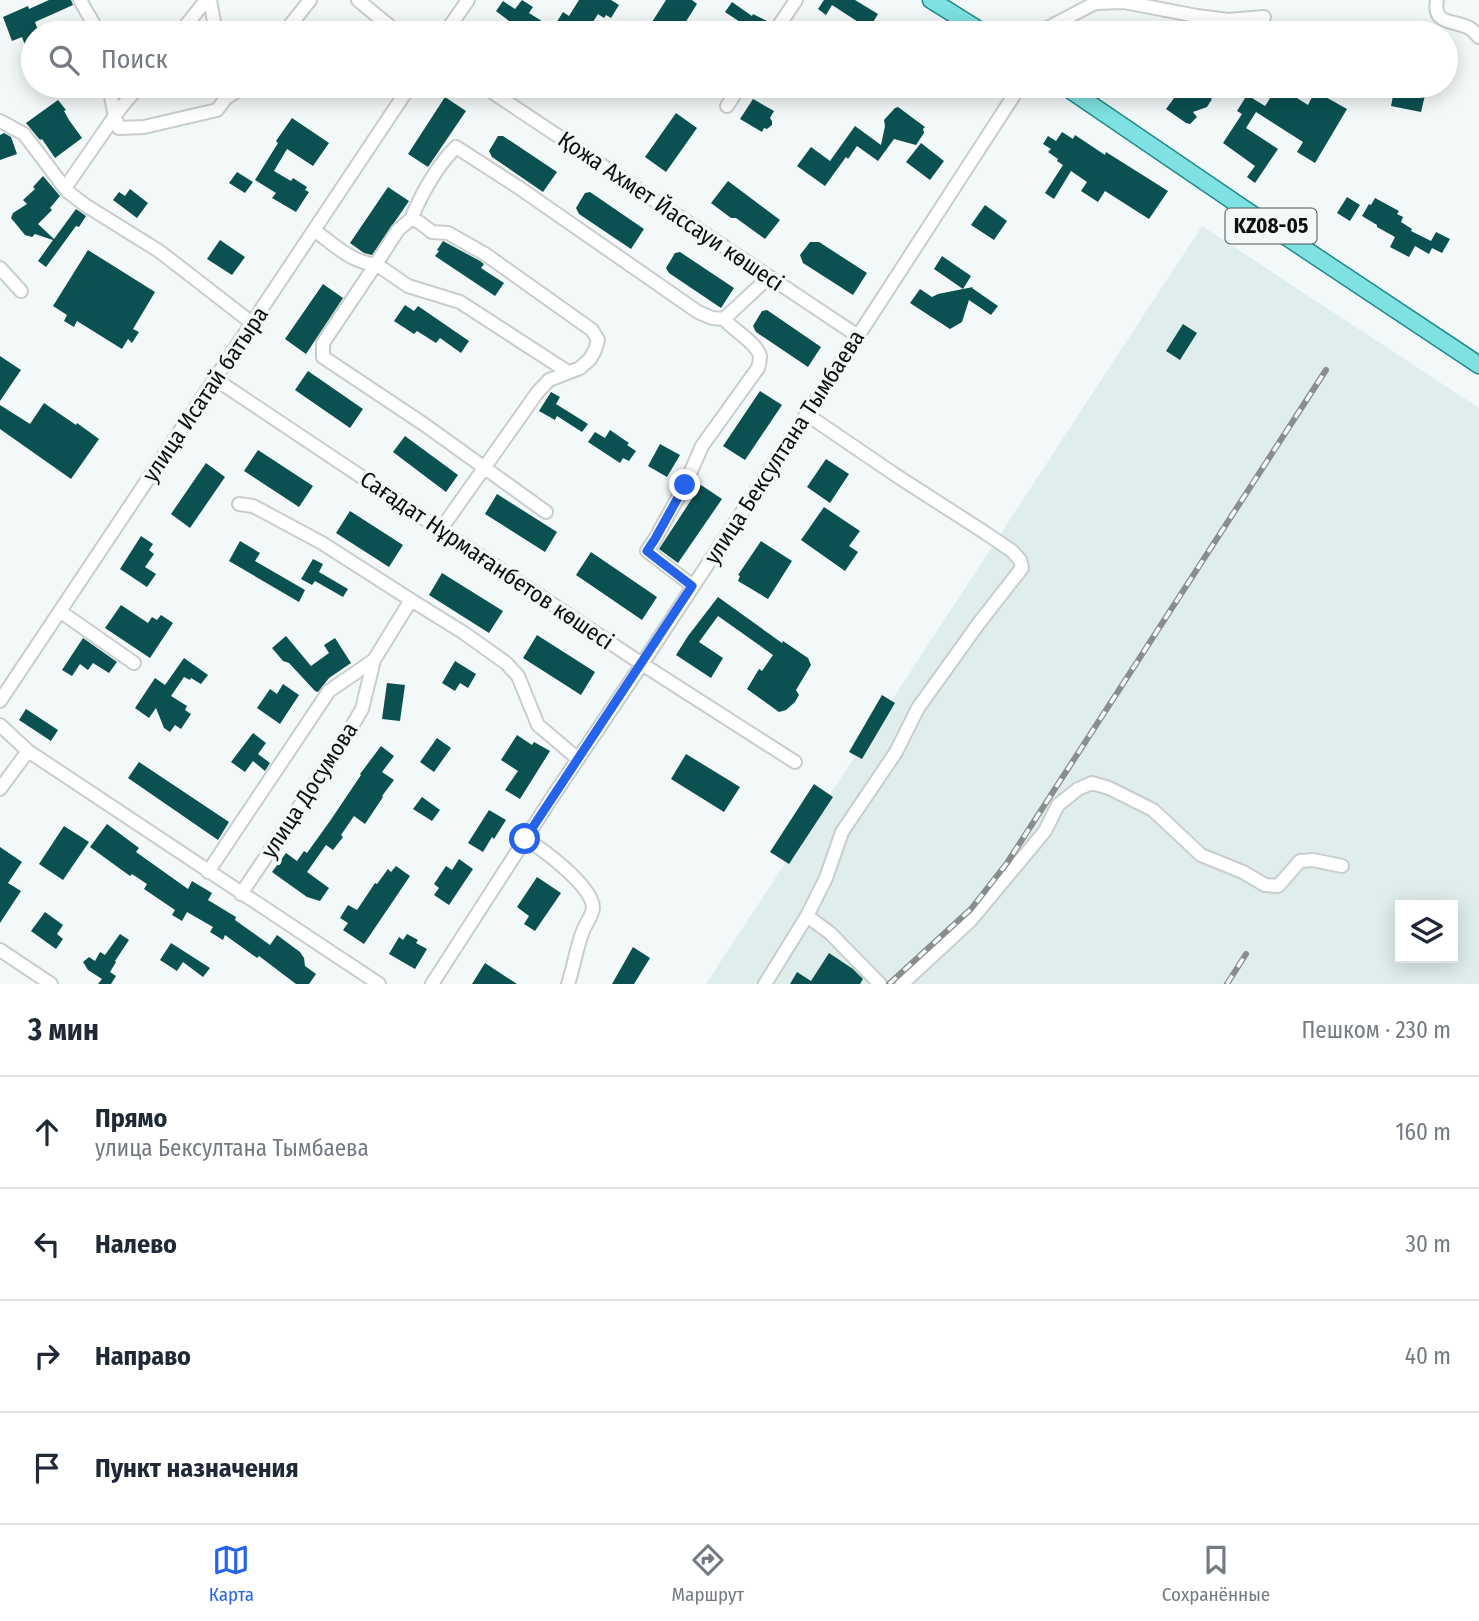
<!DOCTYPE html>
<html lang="ru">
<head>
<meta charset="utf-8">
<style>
	:root { --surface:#fff; --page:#f6f6f7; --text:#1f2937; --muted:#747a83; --line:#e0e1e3; --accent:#2563eb }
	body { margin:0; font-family:"Fira Sans Condensed",sans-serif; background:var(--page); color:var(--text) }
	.controls { position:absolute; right:21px; bottom:21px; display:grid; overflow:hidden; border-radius:0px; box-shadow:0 4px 18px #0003 }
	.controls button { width:63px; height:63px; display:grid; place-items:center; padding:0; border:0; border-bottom:2px solid var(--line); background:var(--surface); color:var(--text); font:35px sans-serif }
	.stop { position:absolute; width:21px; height:21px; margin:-16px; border:5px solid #2563eb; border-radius:50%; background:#fff }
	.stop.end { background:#2563eb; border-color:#fff; box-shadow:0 2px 7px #0008 }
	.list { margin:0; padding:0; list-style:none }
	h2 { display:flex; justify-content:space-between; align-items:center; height:91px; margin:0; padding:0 28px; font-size:30px }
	h2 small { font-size:23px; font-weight:400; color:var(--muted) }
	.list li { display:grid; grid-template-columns:46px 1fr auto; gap:21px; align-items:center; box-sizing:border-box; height:112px; padding:0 28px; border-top:2px solid var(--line) }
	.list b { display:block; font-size:26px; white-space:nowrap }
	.list p { margin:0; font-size:23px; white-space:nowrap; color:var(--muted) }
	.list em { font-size:23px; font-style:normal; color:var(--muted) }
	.icon { flex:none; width:38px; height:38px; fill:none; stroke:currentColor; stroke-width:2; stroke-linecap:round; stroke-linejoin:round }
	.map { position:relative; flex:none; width:1479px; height:984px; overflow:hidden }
	.search { position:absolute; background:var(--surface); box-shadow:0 4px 18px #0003; left:21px; right:21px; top:21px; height:77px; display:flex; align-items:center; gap:18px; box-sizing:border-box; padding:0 24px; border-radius:38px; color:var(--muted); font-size:26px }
	.sheet { height:539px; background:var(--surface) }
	nav { display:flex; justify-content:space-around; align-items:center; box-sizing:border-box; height:98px; border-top:2px solid var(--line); background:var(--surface); font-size:19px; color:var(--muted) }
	nav a { display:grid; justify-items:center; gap:4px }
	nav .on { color:var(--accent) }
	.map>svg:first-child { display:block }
	.built { fill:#e0eded; fill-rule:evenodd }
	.building { fill:#0b5151 }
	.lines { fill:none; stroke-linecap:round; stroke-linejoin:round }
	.minor-casing { stroke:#c9cdcd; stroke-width:16 }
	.major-casing { stroke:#208b8b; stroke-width:19 }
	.minor { stroke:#fff; stroke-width:12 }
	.major { stroke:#7fe1e1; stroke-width:16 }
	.rail-casing { stroke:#898d8d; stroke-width:6 }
	.rail { stroke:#f3f8f8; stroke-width:3.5; stroke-dasharray:10; stroke-linecap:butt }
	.route { stroke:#2563eb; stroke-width:9 }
	.labels { text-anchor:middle; stroke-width:7; stroke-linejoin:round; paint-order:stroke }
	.shield { fill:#f3f8f8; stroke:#535656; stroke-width:2 }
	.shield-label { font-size:21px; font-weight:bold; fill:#0e1010 }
	.street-label { font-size:23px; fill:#0e1010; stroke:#f3f8f8 }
</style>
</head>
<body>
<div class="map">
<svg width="1479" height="984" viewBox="0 0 1479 984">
	<rect width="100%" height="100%" fill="#f3f8f8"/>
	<path class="built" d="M1202,226L1479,408V984H706ZM1400,905H1453V958H1400Z"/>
	<path class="building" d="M49,0H71L73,5L35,22L39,33H33V45L26,48L22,37L12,41L3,17L28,6L29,9Z
		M522,0L533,7L529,13L553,28L563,12L569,16L579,0H611L619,5L611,18L606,15L604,18L598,14L586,33H532L520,25L518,28L496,11L503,1L515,9Z
		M666,0H692L697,4L680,31L676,28L672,33H645Z
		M824,0H855L878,14L869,29L832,5L826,15L818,9Z
		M732,2L752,16L753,14L767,21L761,32L756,29L755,31L746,26L725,12Z
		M1183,86H1193L1212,99L1207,107L1193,112L1197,117L1190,124L1186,123L1166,109Z
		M1278,86L1308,105L1315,91L1347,109L1315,163L1297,152L1303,142L1256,112L1246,128L1278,149L1255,183L1247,177L1255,166L1223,143L1242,114L1237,111L1247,95L1265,106Z
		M1395,86L1426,91L1421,112L1391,106Z
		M445,97L466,111L428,167L408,154Z
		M753,99L774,111L770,118L772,121V125L767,129L764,128L762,132L740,119Z
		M58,100L66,110L64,111L69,120L82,138L55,158L42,139L40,140L26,123Z
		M898,107L925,127L923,129L924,133L916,145L894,139L878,161L857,146L848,159L846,157L825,186L797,166L811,147L830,161L855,126L881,145L885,126L884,120L895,108Z
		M676,113L697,128L666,172L645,157Z
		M292,118L329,143L313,166L287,149L274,171L291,181L293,178L307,187L305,190L309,192L296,212L272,198L276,193L255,180L278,143L276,141Z
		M1062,132L1073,139L1075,135L1105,155L1106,152L1168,191L1149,219L1105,191L1098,202L1081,191L1087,182L1071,171L1054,199L1045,193L1063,165L1057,161L1058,159L1048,152L1051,149L1043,144L1048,136L1056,141Z
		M4,133L11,137L17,154L0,160V135Z
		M498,136H503L557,172L543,192L492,157L489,151Z
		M921,143L944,161L930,180L906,162Z
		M237,172L253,182L245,193L229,183Z
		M43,176L60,196L50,208L52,210L38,224L54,239L76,209L86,216L79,227L76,226L46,267L38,261L53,240L35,234L32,237L25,235L11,218L13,213L27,204L23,200L35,189L33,187Z
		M728,181L780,220L765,239L736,218H731L711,203Z
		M388,187L409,201L372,255L364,253L350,243Z
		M130,189L148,203L137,218L113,200L119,192L125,196Z
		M590,192L644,229L631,249L579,214L576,208L585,193Z
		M1347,197L1360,205L1350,221L1337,213Z
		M1375,198L1399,211L1397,214L1403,217L1401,222L1412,229L1411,231L1431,241L1436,232L1450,239L1442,253L1432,248L1429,254L1415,246L1409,257L1390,247L1395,237L1377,227V225L1362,216L1369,204L1371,205Z
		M985,205L1007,221L994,240L971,225Z
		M220,240L245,257L232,275L207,259Z
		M443,241L480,261L484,264L481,268L504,283L495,296L435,256L439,251L437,250Z
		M810,242H819L867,273L853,295L803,263L800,255Z
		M88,250L155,292L133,329L139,332L132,343L128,339L122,349L77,321L74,327L64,321L67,315L53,306Z
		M680,252L734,288L721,308L669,273L666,268L675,253Z
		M942,256L971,276L963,289L934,269Z
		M323,284L343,298L306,354L285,339Z
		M973,287L972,288L998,306L991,315L969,300L962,322L950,329L910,303L920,289L932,297L938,294Z
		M405,305L414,311L418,306L469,341L461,353L440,338L436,343L417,331L414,334L394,321Z
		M767,310L821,347L808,367L756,332L753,326L762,311Z
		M1183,324L1197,333L1180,360L1166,351Z
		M0,356L21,370L0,401Z
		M308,371L363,409L350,428L295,390Z
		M760,391L782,405L745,460L723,446Z
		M551,392L560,397L556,404L588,424L582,432L557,416L555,420L539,411Z
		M44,403L76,425L77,423L99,439L71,479L0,429V405L30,424Z
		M610,430L629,443L627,445L636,451L629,461L623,458L620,463L588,442L595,432L605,438Z
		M405,436L458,475L446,492L393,452Z
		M660,444L680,455L667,477L648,466Z
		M258,450L313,486L299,507L244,471Z
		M826,459L849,474L830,503L807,487Z
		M206,463L225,477L190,528L171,514Z
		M701,485L722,499L678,563L659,549Z
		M497,494L557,532L545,552L485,514Z
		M824,507L860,531L849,546L858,552L845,571L801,540Z
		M350,511L403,545L389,567L336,533Z
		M141,536L153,544L149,550L154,554L145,567L156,574L147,587L120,569Z
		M240,541L260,553L255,561L305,590L299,602L229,561Z
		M761,541L792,561L768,599L738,581L740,576L738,575Z
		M591,552L657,597L642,620L576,575Z
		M313,559L323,564L319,572L348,589L343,597L315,581L312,585L301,579Z
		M442,573L503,611L489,633L429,595Z
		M718,597L782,643L783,641L808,658L811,665L796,690L799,695L795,702L786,710L779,712L747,689L759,669L762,671L773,655L718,616L699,642L723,658L711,678L676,655L688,636Z
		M121,605L148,623L152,617L157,620L161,615L173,623L150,658L105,628Z
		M537,635L595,672L581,695L523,658Z
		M286,636L311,666L329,653L324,645L335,638L351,663L329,678L318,692L315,691L289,663L283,661L272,648Z
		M83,638L117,662L109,673L93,663L88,670L80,664L72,676L62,670Z
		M184,658L208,675L201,684L191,678L190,680L184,677L171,696L187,706L185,710L191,714L181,729L175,725L170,732L164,728L156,708L149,718L135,708L155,678L165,685Z
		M455,661L476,674L468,688L460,683L455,691L442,683Z
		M387,683L405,685L400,721L382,719Z
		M283,684L299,695L280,724L257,708L270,689L277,694Z
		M882,695L895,703L862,759L849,752Z
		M26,709L58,730L51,741L19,720Z
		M253,733L266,743L258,754L270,763L265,771L253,761L245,772L231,762Z
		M517,735L532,745L534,742L550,751L520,799L505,790L518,771L501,760Z
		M437,738L451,748L434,772L420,762Z
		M381,746L394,756L382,772L394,780L382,796L383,797L365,824L354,816L341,835L343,837L333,850L326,845L307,872L329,888L320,901L307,897L272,872L286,853L297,861L304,851L307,853L330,821L361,775L360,774Z
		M686,754L740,787L724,812L671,779Z
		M139,762L229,822L218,840L128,778Z
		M814,784L833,797L789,864L770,852Z
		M422,797L440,810L432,821L413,809Z
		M489,810L506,820L494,839L492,837L483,852L468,843Z
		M107,824L139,848L136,852L188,889L192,881L212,893L208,900L236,917L235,920L270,945L277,935L300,952L304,958L305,966L316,974L309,984H296L259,956L257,958L225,935L223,940L210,932L213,927L187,912L182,921L172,915L175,910L144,889L147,884L132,874L130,876L90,847Z
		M64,826L89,842L63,880L39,864Z
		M0,847L22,862L8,883L21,891L0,923Z
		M459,859L473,869L449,905L434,895L439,888L434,884L446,866L452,870Z
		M396,866L410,876L364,944L343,930L348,923L340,918L348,905L357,910L375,883L377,884L388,869L391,872Z
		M537,877L561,893L535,931L524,924L529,916L517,907Z
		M45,912L63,925L57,934L63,939L56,949L31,931Z
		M120,934L129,940L115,961L116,962L110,972L116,976L111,984H98L102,979L88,970L83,962L89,957L95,961L100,952L105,955Z
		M407,934L418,940L416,943L427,949L415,969L389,954L399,937L403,940Z
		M171,943L210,968L203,977L183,962L177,971L160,960Z
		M633,947L650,958L634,984H612Z
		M829,953L853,969L863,979L860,984H790L797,972L811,981Z
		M485,963L517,984H472Z"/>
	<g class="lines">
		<g class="minor-casing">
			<path id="minor" d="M80,0L96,28L97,33
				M210,0L216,33
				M358,0L398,33
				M1437,0C1432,27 1456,19 1471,29C1474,31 1476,35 1479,37
				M180,33L206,0
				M284,33L310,0
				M445,33L468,0
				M774,33L796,0
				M1038,33L1095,3L1124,2L1197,16L1228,20L1264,17
				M109,86L115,117L119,128L144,127L217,110L226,98V86
				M483,86L858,336
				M226,98L244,86
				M727,106L740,86
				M0,121L24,134L67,191L85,205L159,251L252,323
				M65,188L119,110L139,86
				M411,219C422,193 436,167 456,147L518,187L698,312L712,318L724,319
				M314,230C332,243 353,264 376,264L398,230L411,219L419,222L432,232L448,233L485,254L592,330L598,340L595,350L590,359L580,368L549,380L537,393L441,529
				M0,268L21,291
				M215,379L642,664L795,762
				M239,504L253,506L322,543L411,600
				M546,512L425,425L323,357V343L376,264L408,286L460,302L568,372
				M693,586L647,551L655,539L685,485L702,446L758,368C759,365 760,359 760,356C757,343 733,330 724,319L769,277
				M61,612L134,663
				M0,701L410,86
				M0,725L28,751L379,984
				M0,789L28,751
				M525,839C543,849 591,885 593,907C593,915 586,923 583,931C576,948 574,967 568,984
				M208,872L329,691L374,660
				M241,894L345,738L362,709L374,660L411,600L464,633L506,663L518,676L538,725L578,759
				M807,916L830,933L880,984
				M0,950L51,984
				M432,984L551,799L642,664L858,336L1020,86
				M765,984L807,916L826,878L842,832L896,752L918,708L979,623L1022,568L1020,560L1012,551L984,532L897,476L806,414
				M902,984L971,920L1045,831L1058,805L1078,789L1092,783L1109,788L1153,810L1201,855L1243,872L1265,885L1278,886L1300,861L1313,860L1342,866"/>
		</g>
		<g class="major-casing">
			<path id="major" d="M931,0L984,33
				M1064,86L1243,208L1479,365"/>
		</g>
		<use href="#minor" class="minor"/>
		<use href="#major" class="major"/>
		<g class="rail-casing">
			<path id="rail" d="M889,984L971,909L1007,863L1326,370
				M1227,984L1246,954"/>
		</g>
		<use href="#rail" class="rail"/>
	</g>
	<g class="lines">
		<path class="route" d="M525,839L692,586L647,551L655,539L685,485"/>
	</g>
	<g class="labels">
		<rect class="shield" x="1225.5" y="208.5" width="91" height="35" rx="5"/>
		<g class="shield-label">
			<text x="1271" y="233">KZ08-05</text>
		</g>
		<g class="street-label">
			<text transform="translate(671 211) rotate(34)" y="8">Қожа Ахмет Йассауи көшесі</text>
			<text transform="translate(205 394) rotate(-56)" y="8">улица Исатай батыра</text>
			<text transform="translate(784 447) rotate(-57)" y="8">улица Бексултана Тымбаева</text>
			<text transform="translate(487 560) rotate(34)" y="8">Сағадат Нұрмағанбетов көшесі</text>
			<text transform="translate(309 790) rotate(-57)" y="8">улица Досумова</text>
		</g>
	</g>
</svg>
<div class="controls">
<button><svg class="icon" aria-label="layers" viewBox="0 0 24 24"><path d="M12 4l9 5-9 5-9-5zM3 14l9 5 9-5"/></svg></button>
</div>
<div class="stop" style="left:525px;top:839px"></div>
<div class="stop end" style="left:685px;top:485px"></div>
<div class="search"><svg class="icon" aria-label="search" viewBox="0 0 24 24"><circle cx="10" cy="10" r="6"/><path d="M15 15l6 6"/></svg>Поиск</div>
</div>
<section class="sheet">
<h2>3 мин<small>Пешком · 230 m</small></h2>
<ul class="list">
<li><svg class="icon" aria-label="ahead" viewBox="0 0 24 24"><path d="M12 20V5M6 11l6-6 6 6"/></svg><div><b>Прямо</b><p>улица Бексултана Тымбаева</p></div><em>160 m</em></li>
<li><svg class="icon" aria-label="left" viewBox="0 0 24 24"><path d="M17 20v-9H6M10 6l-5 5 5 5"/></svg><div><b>Налево</b></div><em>30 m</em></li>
<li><svg class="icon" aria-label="right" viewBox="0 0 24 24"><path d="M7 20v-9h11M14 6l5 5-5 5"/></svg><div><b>Направо</b></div><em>40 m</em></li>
<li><svg class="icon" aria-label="arrive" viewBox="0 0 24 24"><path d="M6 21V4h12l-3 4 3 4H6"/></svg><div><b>Пункт назначения</b></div></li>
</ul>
</section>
<nav>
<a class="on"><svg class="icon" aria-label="map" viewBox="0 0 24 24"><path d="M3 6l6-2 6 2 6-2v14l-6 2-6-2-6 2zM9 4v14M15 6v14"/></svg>Карта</a>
<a><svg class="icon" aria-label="directions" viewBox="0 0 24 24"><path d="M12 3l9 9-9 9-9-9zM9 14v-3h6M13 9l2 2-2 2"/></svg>Маршрут</a>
<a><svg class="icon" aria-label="saved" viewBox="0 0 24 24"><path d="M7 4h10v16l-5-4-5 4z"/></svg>Сохранённые</a>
</nav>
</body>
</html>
